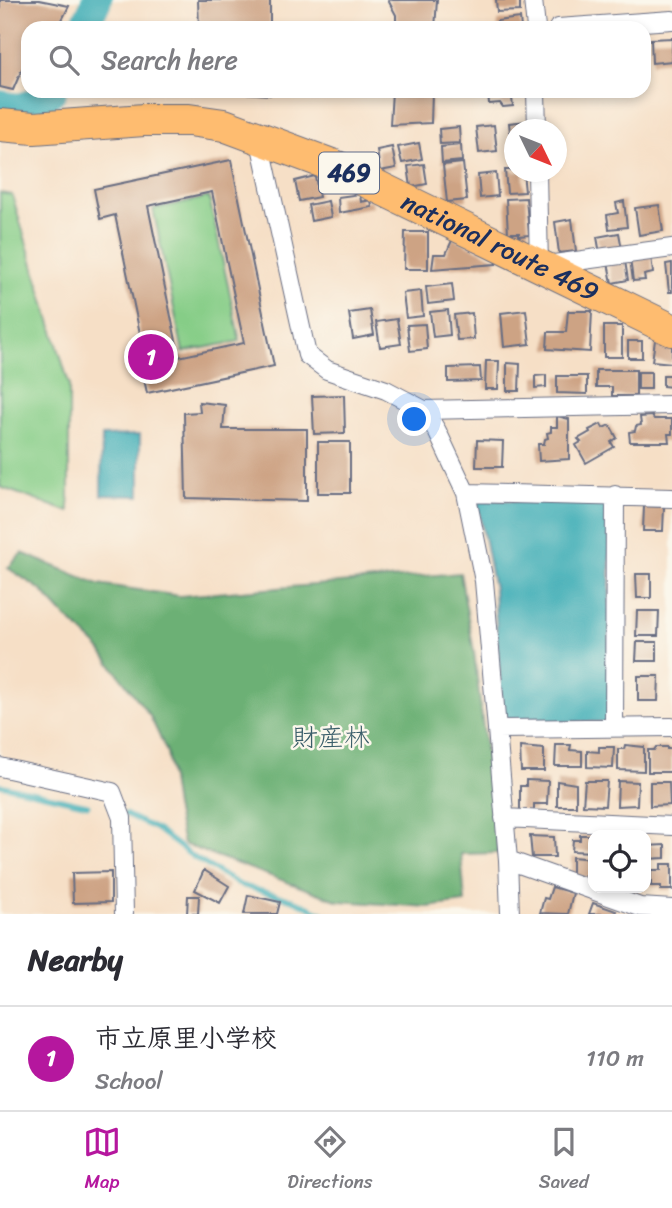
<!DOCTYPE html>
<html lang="en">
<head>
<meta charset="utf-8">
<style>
	:root { --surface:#fff; --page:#f2f2f3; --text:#2b2b33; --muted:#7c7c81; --line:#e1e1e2; --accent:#b5179e }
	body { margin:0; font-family:Sriracha,"Klee One",sans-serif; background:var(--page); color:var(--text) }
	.controls { position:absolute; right:21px; bottom:21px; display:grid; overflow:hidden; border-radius:14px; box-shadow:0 4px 10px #0003 }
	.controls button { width:63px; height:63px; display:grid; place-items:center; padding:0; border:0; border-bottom:2px solid var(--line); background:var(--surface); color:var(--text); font:35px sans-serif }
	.compass { position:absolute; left:504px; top:119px; width:63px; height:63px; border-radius:50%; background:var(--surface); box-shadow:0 4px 10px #0003; rotate:133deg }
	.you { position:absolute; left:415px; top:420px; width:24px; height:24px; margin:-18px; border:5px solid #fff; border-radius:50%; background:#1a73e8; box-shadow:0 0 0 10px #1a73e833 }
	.badge { display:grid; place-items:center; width:46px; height:46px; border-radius:50%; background:var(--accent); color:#fff; font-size:23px; font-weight:700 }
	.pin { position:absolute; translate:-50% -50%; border:4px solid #fff; box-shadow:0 2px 7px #0006 }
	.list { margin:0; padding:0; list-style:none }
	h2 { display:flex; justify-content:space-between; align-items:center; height:91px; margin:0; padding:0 28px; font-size:30px }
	h2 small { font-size:23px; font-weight:400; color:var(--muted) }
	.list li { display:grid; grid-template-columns:46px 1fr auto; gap:21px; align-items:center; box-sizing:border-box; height:105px; padding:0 28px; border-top:2px solid var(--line) }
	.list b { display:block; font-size:26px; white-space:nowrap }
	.list p { margin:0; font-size:23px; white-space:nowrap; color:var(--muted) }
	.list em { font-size:23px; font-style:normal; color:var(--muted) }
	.icon { flex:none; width:38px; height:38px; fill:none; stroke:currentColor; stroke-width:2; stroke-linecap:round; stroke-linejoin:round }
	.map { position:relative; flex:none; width:672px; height:914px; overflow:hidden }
	.search { position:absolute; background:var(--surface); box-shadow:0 4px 10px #0003; left:21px; right:21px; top:21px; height:77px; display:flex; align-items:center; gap:18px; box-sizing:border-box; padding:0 24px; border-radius:21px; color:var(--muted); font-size:26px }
	.sheet { height:196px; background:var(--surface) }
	nav { display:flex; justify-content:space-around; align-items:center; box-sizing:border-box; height:98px; border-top:2px solid var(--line); background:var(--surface); font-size:19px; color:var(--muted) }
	nav a { display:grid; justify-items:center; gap:4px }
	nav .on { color:var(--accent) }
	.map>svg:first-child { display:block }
	.green { fill:#86cd87; stroke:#507e72; stroke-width:2 }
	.forest { fill:#6cb074; stroke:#447069; stroke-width:2 }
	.water { fill:#3bacb5; stroke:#2b6e8a; stroke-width:2 }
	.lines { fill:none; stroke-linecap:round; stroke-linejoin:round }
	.stream { stroke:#3bacb5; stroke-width:5 }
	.river { stroke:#3bacb5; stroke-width:30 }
	.building { fill:#cda384 }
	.street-casing { stroke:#686d82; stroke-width:20 }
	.highway-casing { stroke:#686d82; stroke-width:34 }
	.street { stroke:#fff; stroke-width:18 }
	.highway { stroke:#febc70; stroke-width:32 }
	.labels { text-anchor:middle; stroke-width:5; stroke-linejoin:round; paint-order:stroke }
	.shield { fill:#fbf7ec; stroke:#5e6b89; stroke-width:2 }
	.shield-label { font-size:24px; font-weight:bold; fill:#1b2f5e }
	.street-label { font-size:26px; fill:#1b2f5e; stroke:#fbf7ec }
	.park-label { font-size:26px; fill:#3b5e6a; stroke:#fbf7ec }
</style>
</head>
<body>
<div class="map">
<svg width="672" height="914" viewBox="0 0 672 914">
	<rect width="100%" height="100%" fill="#fbf7ec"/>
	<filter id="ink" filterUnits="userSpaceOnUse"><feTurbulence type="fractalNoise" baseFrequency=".0143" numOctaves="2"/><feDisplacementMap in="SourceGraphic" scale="14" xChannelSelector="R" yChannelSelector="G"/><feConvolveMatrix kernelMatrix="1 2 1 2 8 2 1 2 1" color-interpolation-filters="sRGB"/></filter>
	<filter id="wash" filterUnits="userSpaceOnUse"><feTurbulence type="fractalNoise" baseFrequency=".00686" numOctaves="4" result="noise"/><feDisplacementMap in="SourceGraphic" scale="28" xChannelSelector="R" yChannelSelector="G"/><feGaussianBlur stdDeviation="1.57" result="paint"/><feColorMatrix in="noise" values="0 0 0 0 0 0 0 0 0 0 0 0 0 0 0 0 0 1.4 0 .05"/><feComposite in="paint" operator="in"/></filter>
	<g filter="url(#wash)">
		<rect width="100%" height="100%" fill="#f6dfc6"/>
		<path class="green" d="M0,193L12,195L69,384V512L0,487Z
			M209,197L240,341L183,352L153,209Z"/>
		<path class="forest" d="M22,553L98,584L180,596L460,573L474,652L498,853L461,854L465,902L428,907L339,901L183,844L175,807L167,752L150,716L98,647L64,615L41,590L8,568Z"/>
		<path class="water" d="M140,435V496L101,495L102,436Z
			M477,500L610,502L609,722L503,721L494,589Z"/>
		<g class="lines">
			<path class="stream" d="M0,785L88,805
				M125,814L156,829L193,857L240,885L293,900L324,914"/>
			<path class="river" d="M84,28L97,0
				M0,105L20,108L41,101L52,91"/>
		</g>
		<g id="blocks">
			<path class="building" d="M0,0H39L69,6L58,28H28V71L22,69L13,90L0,87Z
				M198,0H270V28H199Z
				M388,0H437L435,28H396V15Z
				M496,0H520V11L497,12Z
				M520,18L521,28H498L497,21Z
				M672,38V61L652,63L651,39Z
				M243,91H270V95L243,93Z
				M392,91H432L431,123L390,125Z
				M488,91H511L513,106L503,107L500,103L489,104Z
				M527,121L528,130H514V149H512L509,123Z
				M494,125L497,151L479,153L476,127Z
				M459,127L460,143L440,144L439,129Z
				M419,143L422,159L402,163L398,147Z
				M461,145L462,161L442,163L441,147Z
				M392,147L396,168L380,171L377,150Z
				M231,160L274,366L147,393L141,365L244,343L212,192L148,206L179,355L146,362L115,215L100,219L94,189Z
				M463,163L467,200L447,202L443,165Z
				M424,164L427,184L411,187L408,166Z
				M505,170H514V172H523L525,192L507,193Z
				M496,173L498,196L480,198L478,175Z
				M315,176L319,197L299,201L295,181Z
				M360,194L361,202L371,200L372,207L339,213L338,197Z
				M526,198L529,235L519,236V233H508L506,199Z
				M328,201L331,217L311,221L308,205Z
				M624,201L627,227L609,229L607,215L618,213L616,203Z
				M659,205L663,231L639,235L635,208Z
				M572,219L576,251L559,253L555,222Z
				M405,232H428V269H404Z
				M619,233L622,249L600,254L597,237Z
				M453,238L495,258L496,264L432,269L434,254H446Z
				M651,256L653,273L644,275L645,280L633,281L630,259Z
				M625,261L628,280L612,283L608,263Z
				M672,263V292H669L666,264Z
				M452,284L454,301L428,304L426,287Z
				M421,291L423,316L406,318L403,293Z
				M370,310L374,335L353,339L349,313Z
				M448,310L450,335L433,337L430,312Z
				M526,310L530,344L504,347L501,313Z
				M568,311H592L590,352L547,349L548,332H566Z
				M472,313L474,339L457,340L454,315Z
				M397,319L401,344L380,347L376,322Z
				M425,324L427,349L410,351L407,325Z
				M604,326H622V357H604Z
				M655,340L672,342V363L652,361Z
				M628,341H642V358H628Z
				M486,361H499L498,389H485Z
				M507,363L520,364L519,391H507Z
				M480,367L481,381L448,382V368Z
				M596,370H636V396H612V387H596Z
				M638,372H651V389H638Z
				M546,375V387L535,388V376Z
				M663,375H672V387L663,386Z
				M557,376H587V394L557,393Z
				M344,395L345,433L314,434L312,396Z
				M199,402L225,405L223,429H307V501L186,498L184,413L200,412Z
				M557,416L569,419V459L539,461L538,444H544L545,439L548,438L547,433L551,432V427H557Z
				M652,416L654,419H672V434H668L669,442H630L629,432L635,431L636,426L641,425L640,417Z
				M601,424L603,428L610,425L617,438L611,442L614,447L586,463L576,445L581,442L578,439L590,432L589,430Z
				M477,440L503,441L502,467H476Z
				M318,442H350V493H318Z
				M644,506L664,507L663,531H643Z
				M636,574H651V598H637Z
				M637,611H659L658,636H636Z
				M637,642H657V661H636Z
				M638,676H659L658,701H638Z
				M556,745H571L570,750L582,751V766H555Z
				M625,745L644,747V771L618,770V749H624Z
				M520,747L544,749V771H521Z
				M599,747H614L613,768L587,767V751L599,752Z
				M656,747H667V749H672V772H648V750H654Z
				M526,780L548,781L547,804H534V811L520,810V786H526Z
				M557,781L576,784V806H557Z
				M585,781H607L605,806L583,805Z
				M618,781L638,782L637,805L617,806Z
				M650,782H669L670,805L650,806Z
				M580,835H593V852L572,851L573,840H580Z
				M530,836L554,837L555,857H532Z
				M665,845V858L646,859V846Z
				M572,857L593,859V877L572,876Z
				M661,864H672V890H661V886H651V870H661Z
				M204,870L229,886L220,903L195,890Z
				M111,872V902L73,903L72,873Z
				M552,887L573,893L568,914L540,913L544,898L548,899Z
				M248,895L280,902L277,914H244Z
				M188,896H199L198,914H187Z
				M593,903L616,911L615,914H589Z"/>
		</g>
	</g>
	<g filter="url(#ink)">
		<use href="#blocks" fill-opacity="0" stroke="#686d82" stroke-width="2"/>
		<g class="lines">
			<g class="street-casing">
				<path id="street" d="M533,0L536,28
					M558,28L672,20
					M536,91L537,130
					M259,137L307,355L327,370L386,390L424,410L437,431L466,493L484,581L497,729L508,860L510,914
					M537,172L539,266L672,248
					M424,410L672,405
					M466,493L672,498
					M614,727L615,495
					M497,729L672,727
					M0,767L112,792L122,818L124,914
					M504,818L672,826
					M508,860L640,907L672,909"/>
			</g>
			<g class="highway-casing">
				<g id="highway">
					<path id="s1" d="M0,125L34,128L144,120H189L224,125L337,167L672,330"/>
				</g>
			</g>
			<use href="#street" class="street"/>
			<use href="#highway" class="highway"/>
		</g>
	</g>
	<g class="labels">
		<rect class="shield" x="319" y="152.5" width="60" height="41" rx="5"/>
		<g class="shield-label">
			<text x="349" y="181">469</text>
		</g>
		<g class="street-label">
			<text dy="9" stroke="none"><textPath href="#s1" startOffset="527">national route 469</textPath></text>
		</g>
		<g class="park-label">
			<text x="331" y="746">財産林</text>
		</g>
	</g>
</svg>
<div class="controls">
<button><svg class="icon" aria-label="locate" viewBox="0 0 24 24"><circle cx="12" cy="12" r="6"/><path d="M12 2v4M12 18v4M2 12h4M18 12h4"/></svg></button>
</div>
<svg class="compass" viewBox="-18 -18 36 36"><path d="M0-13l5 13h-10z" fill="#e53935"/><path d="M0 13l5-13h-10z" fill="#7c7c81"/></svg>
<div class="you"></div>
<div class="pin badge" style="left:151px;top:357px">1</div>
<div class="search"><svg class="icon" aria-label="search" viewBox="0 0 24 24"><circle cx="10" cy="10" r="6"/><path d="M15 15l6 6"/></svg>Search here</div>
</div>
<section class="sheet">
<h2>Nearby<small></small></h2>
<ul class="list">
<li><span class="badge">1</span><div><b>市立原里小学校</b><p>School</p></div><em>110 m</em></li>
</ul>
</section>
<nav>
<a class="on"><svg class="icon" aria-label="map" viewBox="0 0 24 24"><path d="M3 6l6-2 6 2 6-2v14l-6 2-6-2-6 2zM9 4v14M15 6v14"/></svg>Map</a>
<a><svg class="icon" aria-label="directions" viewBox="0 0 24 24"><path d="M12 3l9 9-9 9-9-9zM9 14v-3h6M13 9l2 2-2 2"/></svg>Directions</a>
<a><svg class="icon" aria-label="saved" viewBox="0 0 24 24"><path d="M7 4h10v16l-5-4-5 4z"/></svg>Saved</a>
</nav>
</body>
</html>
